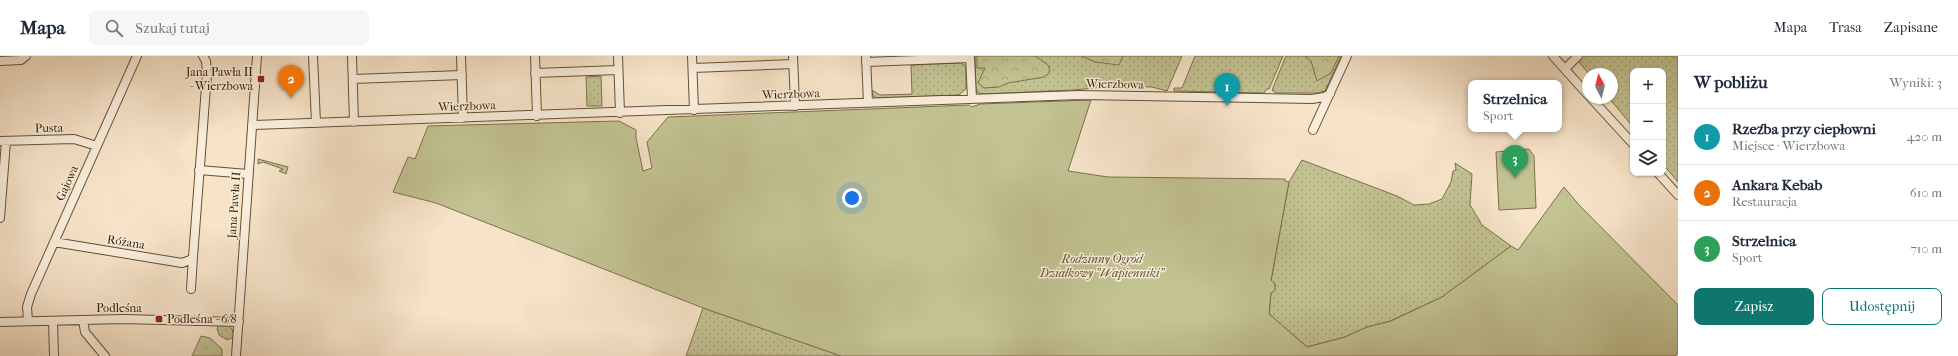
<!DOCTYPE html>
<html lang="pl">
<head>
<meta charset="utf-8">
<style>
	:root { --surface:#fff; --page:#f6f6f7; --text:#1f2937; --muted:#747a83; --line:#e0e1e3; --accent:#0f766e }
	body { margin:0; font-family:"IM FELL French Canon",serif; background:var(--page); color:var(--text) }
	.controls { position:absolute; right:12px; top:12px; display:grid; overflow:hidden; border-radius:8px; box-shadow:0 1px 3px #0004 }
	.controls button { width:36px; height:36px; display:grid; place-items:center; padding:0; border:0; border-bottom:1px solid var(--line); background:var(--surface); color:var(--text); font:20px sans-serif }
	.compass { position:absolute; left:1582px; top:12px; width:36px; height:36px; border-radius:50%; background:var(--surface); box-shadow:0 1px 3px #0004; rotate:353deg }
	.you { position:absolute; left:852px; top:142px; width:14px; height:14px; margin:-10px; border:3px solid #fff; border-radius:50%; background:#1a73e8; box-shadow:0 0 0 6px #1a73e833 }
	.badge { display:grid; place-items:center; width:26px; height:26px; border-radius:50%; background:var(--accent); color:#fff; font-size:13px; font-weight:700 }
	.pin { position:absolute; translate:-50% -33px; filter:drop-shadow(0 1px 2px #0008) }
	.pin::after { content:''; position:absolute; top:21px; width:14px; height:12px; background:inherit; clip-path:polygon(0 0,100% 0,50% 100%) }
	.popup { position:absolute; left:1468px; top:24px; width:94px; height:52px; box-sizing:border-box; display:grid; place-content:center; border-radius:8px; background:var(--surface); filter:drop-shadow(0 1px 3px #0005); font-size:13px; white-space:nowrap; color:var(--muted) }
	.popup b { font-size:15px; color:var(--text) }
	.popup::after { content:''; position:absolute; left:50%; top:100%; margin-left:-8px; border:8px solid transparent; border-top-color:var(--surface) }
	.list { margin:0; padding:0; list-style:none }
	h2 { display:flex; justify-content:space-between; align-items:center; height:52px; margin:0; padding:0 16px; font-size:17px }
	h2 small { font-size:13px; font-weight:400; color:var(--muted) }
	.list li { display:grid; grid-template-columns:26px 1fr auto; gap:12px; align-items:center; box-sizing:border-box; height:56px; padding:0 16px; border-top:1px solid var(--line) }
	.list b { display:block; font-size:15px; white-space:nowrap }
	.list p { margin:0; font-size:13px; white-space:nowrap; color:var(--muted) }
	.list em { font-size:13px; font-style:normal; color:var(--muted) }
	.actions { display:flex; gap:8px; padding:12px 16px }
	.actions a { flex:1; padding:9px 0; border:1px solid var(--accent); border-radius:8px; text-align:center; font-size:14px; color:var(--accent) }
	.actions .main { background:var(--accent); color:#fff }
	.icon { flex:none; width:22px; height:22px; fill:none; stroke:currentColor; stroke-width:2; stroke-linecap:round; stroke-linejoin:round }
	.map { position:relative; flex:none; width:1678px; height:300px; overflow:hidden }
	header { display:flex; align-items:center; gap:24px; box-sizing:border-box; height:56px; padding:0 20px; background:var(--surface); border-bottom:1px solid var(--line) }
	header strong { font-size:19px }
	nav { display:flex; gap:22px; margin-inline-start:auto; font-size:14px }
	.search { width:280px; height:36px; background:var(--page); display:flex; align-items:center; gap:10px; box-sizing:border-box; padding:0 14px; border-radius:8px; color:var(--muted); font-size:15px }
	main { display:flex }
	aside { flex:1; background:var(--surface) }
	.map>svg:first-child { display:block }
	.grass { fill:url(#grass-dots); stroke:#7c714b }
	.park { fill:url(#park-crowns); stroke:#7c714b }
	.garden { fill:#c2c292; stroke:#7c714b }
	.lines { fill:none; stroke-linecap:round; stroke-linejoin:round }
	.minor-casing { stroke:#655135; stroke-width:10 }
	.minor { stroke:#f9eddb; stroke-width:8 }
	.poi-dot { fill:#8f2418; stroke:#f9eddb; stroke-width:1.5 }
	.labels { text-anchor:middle; stroke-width:3; stroke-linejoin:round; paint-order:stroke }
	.poi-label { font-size:12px; fill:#352004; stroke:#f9eddb; text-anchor:end }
	.street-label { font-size:12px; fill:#352004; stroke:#f9eddb }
	.park-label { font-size:12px; font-style:italic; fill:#5f512f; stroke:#f9eddb }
</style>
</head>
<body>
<header>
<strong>Mapa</strong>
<div class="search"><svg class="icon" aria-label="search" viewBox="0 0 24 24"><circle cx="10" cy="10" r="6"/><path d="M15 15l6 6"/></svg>Szukaj tutaj</div>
<nav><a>Mapa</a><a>Trasa</a><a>Zapisane</a></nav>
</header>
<main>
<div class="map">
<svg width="1678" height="300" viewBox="0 0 1678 300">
	<defs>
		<pattern id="grass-dots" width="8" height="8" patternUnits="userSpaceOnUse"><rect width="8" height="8" fill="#c2c292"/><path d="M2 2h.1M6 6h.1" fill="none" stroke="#a7a67c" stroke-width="1.8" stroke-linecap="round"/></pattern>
		<pattern id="park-crowns" width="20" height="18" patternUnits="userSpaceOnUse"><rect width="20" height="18" fill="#c2c292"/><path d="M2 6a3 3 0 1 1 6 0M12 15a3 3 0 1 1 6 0" fill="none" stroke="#a7a67c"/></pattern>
	</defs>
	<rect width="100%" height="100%" fill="#f6e3c8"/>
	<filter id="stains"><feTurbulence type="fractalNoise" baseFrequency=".005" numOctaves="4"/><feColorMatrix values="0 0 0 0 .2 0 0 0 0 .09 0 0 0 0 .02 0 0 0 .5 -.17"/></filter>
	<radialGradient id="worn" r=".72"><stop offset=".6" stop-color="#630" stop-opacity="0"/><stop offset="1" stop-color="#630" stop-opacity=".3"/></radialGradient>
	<path class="grass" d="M975,0H1182L1167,35L1152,31L1113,30L1074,34L982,38L977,36L976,33Z
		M1195,0H1283L1269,33H1267L1264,37L1174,35V32H1182Z
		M1286,0H1341L1325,35L1318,37H1276L1272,34Z
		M1574,0H1678V126L1663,108V15H1633V71L1609,42H1612V18H1589Z
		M961,7L966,10V33L959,39L877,42L873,40L872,34L880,39L912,38L911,9Z
		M601,20L602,50H587L586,21Z
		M258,103L288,111L286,118L279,115L283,113L263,106L258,108Z
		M1302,104L1397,140L1414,149L1429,148L1442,143L1451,126L1453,115L1456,114L1455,107L1472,118L1470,149L1482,169L1511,190L1442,241L1388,266L1367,271L1345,281L1307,291L1269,258L1271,237L1275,234V228L1271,225L1289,126Z
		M703,252L842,300H686Z
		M220,268L227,269L232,273L234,281L227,284L219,279L217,272Z"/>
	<path class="park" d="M977,0H1035L1048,9L1050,14L1048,18L1044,21L1008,27L999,31L984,32L978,27L985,12H977Z
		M1082,0H1123L1119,9L1095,6Z
		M1305,0H1339L1331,17L1317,25L1311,5Z
		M201,280L210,282L222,293V300H192Z"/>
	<path class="garden" d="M1091,44L1068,115L1108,121L1285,123V125L1289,126L1271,224L1275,228V234L1271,237L1269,258L1307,291L1345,281L1367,271L1391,265L1442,241L1511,190L1518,194L1564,131L1580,150L1678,249V297L1675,300H841L703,252L436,147L393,136L408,101L415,103L428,70L619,65L636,74V82L643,115L652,112L647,86L668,61L969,49L972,51L980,48Z
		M1529,93L1534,100L1536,152L1499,154L1496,96Z"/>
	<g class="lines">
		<g class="minor-casing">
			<path id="minor" d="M313,0L316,67
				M352,0L354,66
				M461,0L463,62
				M535,0L537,60
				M618,0L620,57
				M692,0L694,54
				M793,0L795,50
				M866,0L868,47
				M970,0L972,43
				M1553,0L1588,39
				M0,5L21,4L26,0
				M866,6L970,2
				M693,12L793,8
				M1565,13L1578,0
				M535,17L618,14
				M353,23L462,19
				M1591,42L1633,88
				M252,69L1080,39L1312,43L1324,41L1330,38
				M1313,74L1347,0
				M0,85L74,83L97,90
				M199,114L248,118
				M1658,117L1678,139
				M0,162L6,85
				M54,186L182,207L190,204L193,201L207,18L206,5L203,0
				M191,233L193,201
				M83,264L85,276L105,300
				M28,265L27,251L31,238L137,0
				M53,265L54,300
				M0,266L123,263L239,266
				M236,300L257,0"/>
		</g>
		<use href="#minor" class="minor"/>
	</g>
	<g class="poi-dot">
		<rect x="257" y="19" width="8" height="8" rx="2"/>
		<rect x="155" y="259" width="8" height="8" rx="2"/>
	</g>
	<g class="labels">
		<g class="poi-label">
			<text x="253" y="20">Jana Pawła II<tspan x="253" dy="14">- Wierzbowa</tspan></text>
			<text x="167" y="267" text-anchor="start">Podleśna - 6/8</text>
		</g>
		<g class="street-label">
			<text transform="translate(1115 28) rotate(1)" y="4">Wierzbowa</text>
			<text transform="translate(791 38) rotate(-2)" y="4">Wierzbowa</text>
			<text transform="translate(467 50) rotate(-2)" y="4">Wierzbowa</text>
			<text transform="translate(49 72) rotate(-1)" y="4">Pusta</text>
			<text transform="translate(67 127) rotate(-66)" y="4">Gajowa</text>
			<text transform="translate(234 149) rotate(-86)" y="4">Jana Pawła II</text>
			<text transform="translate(126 186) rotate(9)" y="4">Różana</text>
			<text x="119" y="256">Podleśna</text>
		</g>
		<g class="park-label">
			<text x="1102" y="207">Rodzinny Ogród<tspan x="1102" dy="14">Działkowy "Wapienniki"</tspan></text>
		</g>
	</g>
	<rect width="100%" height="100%" filter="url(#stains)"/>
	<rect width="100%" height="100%" fill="url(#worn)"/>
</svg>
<div class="controls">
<button>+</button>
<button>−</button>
<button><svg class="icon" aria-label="layers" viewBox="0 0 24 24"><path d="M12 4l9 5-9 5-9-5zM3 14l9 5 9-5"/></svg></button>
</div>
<svg class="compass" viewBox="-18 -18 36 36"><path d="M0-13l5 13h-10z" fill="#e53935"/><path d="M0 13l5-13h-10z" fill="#747a83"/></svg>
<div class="you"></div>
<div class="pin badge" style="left:1227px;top:50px;background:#0f9aa8">1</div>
<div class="pin badge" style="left:291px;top:42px;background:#e8710a">2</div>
<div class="pin badge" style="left:1515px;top:122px;background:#2e9e5b">3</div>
<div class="popup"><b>Strzelnica</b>Sport</div>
</div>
<aside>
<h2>W pobliżu<small>Wyniki: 3</small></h2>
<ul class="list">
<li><span class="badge" style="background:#0f9aa8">1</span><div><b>Rzeźba przy ciepłowni</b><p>Miejsce · Wierzbowa</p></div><em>420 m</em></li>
<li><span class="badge" style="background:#e8710a">2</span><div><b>Ankara Kebab</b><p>Restauracja</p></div><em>610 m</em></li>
<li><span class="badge" style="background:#2e9e5b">3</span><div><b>Strzelnica</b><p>Sport</p></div><em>710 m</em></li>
</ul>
<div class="actions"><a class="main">Zapisz</a><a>Udostępnij</a></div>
</aside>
</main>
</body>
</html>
